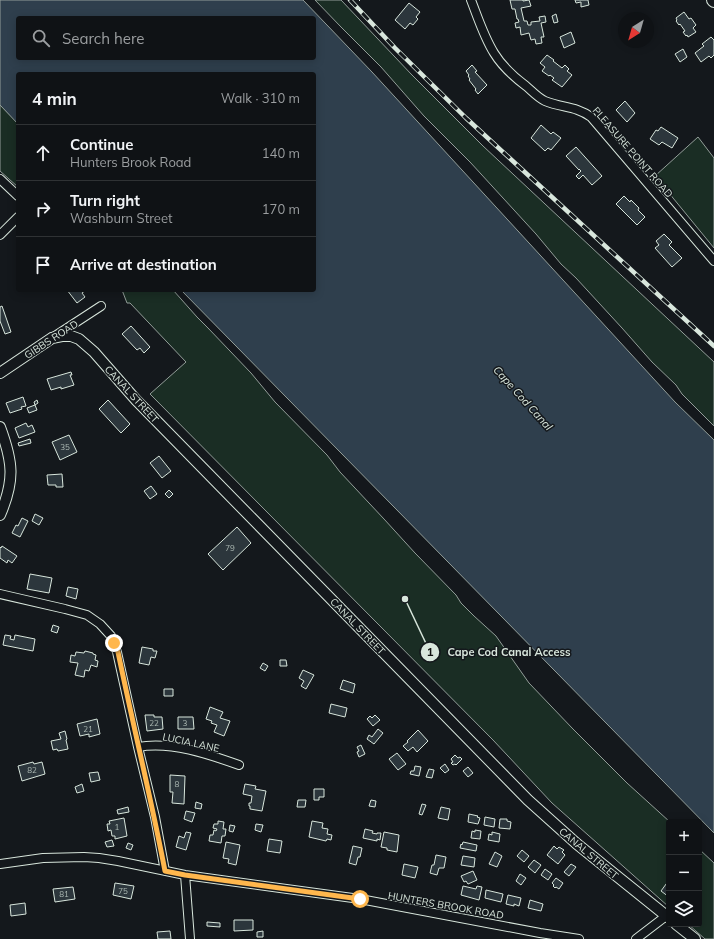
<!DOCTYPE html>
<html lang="en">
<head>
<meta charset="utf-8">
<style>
	:root { --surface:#0f1215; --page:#1d2022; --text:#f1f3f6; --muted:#9b9ea0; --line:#2f3234 }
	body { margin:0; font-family:Mulish,sans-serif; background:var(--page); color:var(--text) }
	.controls { position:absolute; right:12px; bottom:12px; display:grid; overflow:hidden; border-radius:4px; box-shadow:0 2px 10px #0003 }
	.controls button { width:36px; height:36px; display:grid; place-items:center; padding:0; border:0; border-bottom:1px solid var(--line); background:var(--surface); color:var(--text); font:20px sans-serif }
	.compass { position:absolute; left:618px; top:12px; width:36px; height:36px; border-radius:50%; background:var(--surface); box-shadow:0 2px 10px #0003; rotate:217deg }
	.stop { position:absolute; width:12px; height:12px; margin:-9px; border:3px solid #ffb74d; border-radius:50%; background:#fff }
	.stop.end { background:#ffb74d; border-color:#fff; box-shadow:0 1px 4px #0008 }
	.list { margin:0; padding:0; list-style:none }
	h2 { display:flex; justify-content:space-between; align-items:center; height:52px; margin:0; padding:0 16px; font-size:17px }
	h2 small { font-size:13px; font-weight:400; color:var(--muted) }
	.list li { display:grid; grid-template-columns:26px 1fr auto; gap:12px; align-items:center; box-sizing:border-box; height:56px; padding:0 16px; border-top:1px solid var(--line) }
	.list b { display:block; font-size:15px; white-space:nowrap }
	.list p { margin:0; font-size:13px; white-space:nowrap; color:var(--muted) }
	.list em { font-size:13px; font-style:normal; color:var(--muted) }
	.icon { flex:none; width:22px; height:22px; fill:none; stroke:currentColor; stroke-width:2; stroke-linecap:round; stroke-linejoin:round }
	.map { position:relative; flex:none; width:714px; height:939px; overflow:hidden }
	.search { position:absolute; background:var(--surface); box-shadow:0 2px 10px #0003; left:16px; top:16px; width:300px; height:44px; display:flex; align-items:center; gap:10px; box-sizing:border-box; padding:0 14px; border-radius:4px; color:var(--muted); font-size:15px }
	.panel { position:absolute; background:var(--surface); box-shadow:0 2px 10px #0003; left:16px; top:72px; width:300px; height:220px; border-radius:4px }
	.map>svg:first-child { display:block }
	.green { fill:#1a2d24; stroke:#939e99 }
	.water { fill:#2f3f4d; stroke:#939e99; fill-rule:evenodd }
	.building { fill:#2c363c; stroke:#d8e6dc }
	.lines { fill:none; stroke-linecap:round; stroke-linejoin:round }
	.minor-casing { stroke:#d8e6dc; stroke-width:10 }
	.tertiary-casing { stroke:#d8e6dc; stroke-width:12 }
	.secondary-casing { stroke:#d8e6dc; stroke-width:14 }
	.minor { stroke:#14181c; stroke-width:8 }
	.tertiary { stroke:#14181c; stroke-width:10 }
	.secondary { stroke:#14181c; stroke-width:12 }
	.rail-casing { stroke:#d8e6dc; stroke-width:4.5 }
	.rail { stroke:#14181c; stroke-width:3; stroke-dasharray:9; stroke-linecap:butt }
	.fence { stroke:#d8e6dc; stroke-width:1; stroke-dasharray:5 2; stroke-linecap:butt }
	.route { stroke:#ffb74d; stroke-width:5 }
	.labels { text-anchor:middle; stroke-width:3; stroke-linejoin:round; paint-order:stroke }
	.number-label { font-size:8px; fill:#adbab4 }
	.street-label { font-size:10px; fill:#d8e6dc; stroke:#14181c }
	.water-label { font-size:11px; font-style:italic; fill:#d8e6dc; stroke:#14181c }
	.leader { fill:none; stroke:#d8e6dc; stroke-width:1.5 }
	.callout-dot { fill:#d8e6dc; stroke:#14181c; stroke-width:1.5 }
	.mark-label { font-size:12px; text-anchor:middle; font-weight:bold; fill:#111 }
	.callout-label { font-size:11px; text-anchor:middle; font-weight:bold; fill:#d8e6dc; stroke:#14181c; stroke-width:3; stroke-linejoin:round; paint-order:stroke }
</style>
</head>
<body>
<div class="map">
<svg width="714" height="939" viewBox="0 0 714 939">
	<rect width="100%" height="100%" fill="#14181c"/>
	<path class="green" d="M315,0H341L412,75L483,146L714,362V426L682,394L676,385L652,362L622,328L576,278L561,264L536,234L470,162L424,116L381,67L341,27Z
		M0,105L18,123V187L0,171Z
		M698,137L714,158V248L655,176Z
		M122,290H173L197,317L208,328L251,373L275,402L327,455L340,472L384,519L415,553L456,595L461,603L474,616L496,636L529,683L573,729L627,783L670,822H669V907L552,803L493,740L150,394L186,362L130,303H127Z
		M699,849L714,863V939H705L688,924H699Z"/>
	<path class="water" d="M0,0H303L372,72L675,402L714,440V833L181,290H314V74H18V124L0,105ZM18,18H314V58H18Z"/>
	<path class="building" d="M510,0H523V1L529,0L531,6L521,8L524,21H527L528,25H531V22L540,21L539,17L545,16L546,22L541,23L544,37H541L542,43L536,44L535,39L531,40L529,33L521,35L520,27L516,28L515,23L519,22L518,19H517L515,9H512Z
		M575,0H588L589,5L581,7V2L576,3Z
		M409,3L420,12L416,17L418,19L413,25L410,23L405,29L395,20Z
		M684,12L689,19L691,18L696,25L693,28L696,32L688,37L687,35L686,36L683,32L685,31L680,24L679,25L676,21L677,20L676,18Z
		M556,14L558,22L554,23L552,16Z
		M571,32L575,43L564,48L560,37Z
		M711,37L714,40V55L711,58L709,56L701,62L695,53L704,46L702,44Z
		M683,49L687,57L680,62L675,54Z
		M547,55L554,60L553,61L562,68L565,65L569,69L567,71L572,75L562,87L552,80L554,78L550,75L549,76L542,71L545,67L540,63Z
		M472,65L477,71L475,72L487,85L478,94L475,90L476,89L469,80L470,79L468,76L469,75L466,71Z
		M625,101L635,113L627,122L616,110Z
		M541,125L551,134L553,132L561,138L551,150L548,148L545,151L531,138Z
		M661,127L678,138L672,148L662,142L659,145L650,139L656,130L658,131Z
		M576,147L602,176L592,185L583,175L579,179L576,176L581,171L579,169V170L566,156Z
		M624,196L630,202L631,200L639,208L638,210L645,217L637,225L616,204Z
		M664,234L672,242L669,245L682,258L672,267L655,248L659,245L656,241Z
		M67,290H86L82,293L85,297L77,303Z
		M2,306L11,332L5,334L0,321V307Z
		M131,326L150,347L144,353L140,348L137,350L122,334Z
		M71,372L72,375H70L74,385L61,389V387L51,390L47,379Z
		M23,397L26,406L21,407L22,409L10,413L6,403Z
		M37,400L38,403L35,405L37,410L29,413L27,408L35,405L34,402Z
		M108,400L130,424L121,433L99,409Z
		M26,423L28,427L32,425L35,432L19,438L15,428Z
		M69,435L77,452L60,460L52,442Z
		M30,439L31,443L19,446L18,443Z
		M159,456L171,471L162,478L150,463Z
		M62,474L63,487H56V485H48L47,475Z
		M151,486L157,494L150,499L144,491Z
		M169,490L173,494L169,498L165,494Z
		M35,514L43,518L39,525L32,521Z
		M22,518L28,521L20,537L12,533L16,525L18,526Z
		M237,527L251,543L223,570L208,554Z
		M2,546L17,556L12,563L8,560L7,563L0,558V547L1,548Z
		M30,574L52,578L49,593L27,589Z
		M68,587L78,589L76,599L66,596Z
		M53,625L59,627L57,633L51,631Z
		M5,635L11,636L10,639L14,640L15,635L35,639L33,651L3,645Z
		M142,647L153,649V651H157L155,658L151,657L149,665L139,663Z
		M85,651L93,653V654L96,655L95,660L98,661L97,667L91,665L89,671L85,670L84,677L75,675L78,663L70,662L71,655L75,656L76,652L84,653Z
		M280,660H286L287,666H280Z
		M263,663L268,666L265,671L260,668Z
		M303,670L314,675L306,689L301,686L304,681L299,678Z
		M343,680L355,684L353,693L340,689Z
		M164,689H173V696H164Z
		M331,704L347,708L345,717L329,713Z
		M210,707L223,712L220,718L230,721L224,736L214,732L217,725L211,723L212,721L206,719Z
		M145,715H154V717H162L163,729L147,731Z
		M375,715L380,720L373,726L367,719L370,716L372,718Z
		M178,717H193L194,729H178Z
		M97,719L100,734L89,737V734L80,736L77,724Z
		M378,729L383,733L374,744L367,739L369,735L372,737Z
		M418,730L428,741L417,752L413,747L408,751L403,746L408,742L407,741Z
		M65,731L67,739L66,740L68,749L58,751L57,749L53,750L51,741L61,739L59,733Z
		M361,745L365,754L359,757L357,752L359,751L357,747Z
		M397,753L406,764L398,770L389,759Z
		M455,755L458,758L460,757L462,759L456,765L455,764L453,765L451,763L453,762L451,759Z
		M33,762L34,764L42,762L45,774L22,781L18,766Z
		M445,764L449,770L445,773L440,768Z
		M415,766L421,767L419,776L410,774L411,771H414Z
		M468,767L473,773L468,777L463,771Z
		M429,769L434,770L432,778L426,777Z
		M98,772L100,780L91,782L89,773Z
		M170,775L185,776L184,804L172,803L173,792H170Z
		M82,784L84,791L77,793L75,787Z
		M245,784L256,786L255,789L266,791L262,811L250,809V806H249V803H251L252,796L243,794Z
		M314,789H324V797H319V800H314Z
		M298,800H306L305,807H297Z
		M371,800L376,801L375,807L369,806Z
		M196,802L202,804L201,809L195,808Z
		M422,804L426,805L422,815L419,814Z
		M128,807L129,812L118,814L117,810Z
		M441,807L450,809L448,820L438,818Z
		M186,811L195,813L192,822L184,819Z
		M469,814L478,816L477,817L480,818L478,824L468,822Z
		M485,817L495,819L494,827L484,825Z
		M124,818L127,836L115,839V836H112L111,830L108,831L107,824H110L109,821Z
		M500,819H507V821L511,822L510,829L499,828Z
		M218,821L224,822L223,829H226L225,836H222L221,843L209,841L210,835H213L214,830L216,831L217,829L213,828L214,824H218Z
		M312,821L323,823L322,828L328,829L327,834L332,835L331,840L327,839L326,841L309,837Z
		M256,824L263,825L261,832L255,830Z
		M230,825L235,826L233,832L229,831Z
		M365,829L373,831L372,833L377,834V833H381L380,840L377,839V841L363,838Z
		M475,830L481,831L480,839L471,838L472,831L475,832Z
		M186,832L191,833L186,850L176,847L179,836L184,838Z
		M384,832L399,835L397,852L387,850V848L381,847Z
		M492,832L500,834L499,842L488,840L489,834L492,835Z
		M269,839L282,841L280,853L267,851Z
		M112,840L114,846L107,847L105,842Z
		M226,842L240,845L236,865L228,863L229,859L223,858Z
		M463,842L477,845L476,851L460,848L461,844L462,845Z
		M128,843L133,845L131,850L126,848Z
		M353,846L362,848L360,857H358L356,865L349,863Z
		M554,846L557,849L559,847L564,850L562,852L565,855L558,864L547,855Z
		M522,850L529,856L524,862L517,856Z
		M495,852L502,856L497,867L489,864Z
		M436,855L446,857L444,868H439L437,875L430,873L432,865H434Z
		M463,856L475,858L474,867L461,865Z
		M534,860L541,865L535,873L528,867Z
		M404,864L418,867L415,878L402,875Z
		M571,864L576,867L569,876L564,872Z
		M545,869L552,874L548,880L541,875Z
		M473,871L477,880L468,884L466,881L464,882L461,876Z
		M520,874L526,878L521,885L516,881Z
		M556,878L563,883L559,889L556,887L555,888L553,886L554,885L552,883Z
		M669,880V897L661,891Z
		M115,883L134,886L131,899L113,895Z
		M463,886L476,889L477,886L482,887L479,900L461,895Z
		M73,887L75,899L55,902L53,889Z
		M486,890L503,894L501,902L485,898Z
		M508,895L521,898L519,906L514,904V906L506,904Z
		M530,900L543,904L541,911L528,908Z
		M25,903L26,914L11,916L10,905Z
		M234,920H253V930L234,931Z
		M207,922L220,923V927L207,926Z
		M170,931L171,939H158L157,932Z
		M263,931V937H257V932Z"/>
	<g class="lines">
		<g class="minor-casing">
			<path id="minor" d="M471,0C478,18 484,37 494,53C502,66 514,77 526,86C532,91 538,98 545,101C562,108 576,106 591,117L714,261
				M0,179L18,196
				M0,235L18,217
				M55,336L101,306
				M0,594L65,609L87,615L100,624L111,636L117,652L138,747L155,817L165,871
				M138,747C171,741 208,754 239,765
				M0,864L43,858L84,857L99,858L118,861L185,875L360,899L540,933L579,939
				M185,875L190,939
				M636,939L666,916"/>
		</g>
		<g class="tertiary-casing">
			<path id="tertiary" d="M0,373L52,338L62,336H71L79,339L94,352L136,400L528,800L577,844L669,918
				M0,427C13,462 15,480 0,515
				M676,924L695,939"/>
		</g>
		<g class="secondary-casing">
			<path id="secondary" d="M713,0L714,1"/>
		</g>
		<use href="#minor" class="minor"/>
		<use href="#tertiary" class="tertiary"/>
		<use href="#secondary" class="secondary"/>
		<g class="rail-casing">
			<path id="rail" d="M350,0L395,48L466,118L714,346"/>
		</g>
		<use href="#rail" class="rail"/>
		<path class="fence" d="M359,0L360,1"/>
	</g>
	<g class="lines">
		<path class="route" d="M114,643L118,652C133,725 151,798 165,871L185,875L360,899"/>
	</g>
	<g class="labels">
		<g class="number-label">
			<text x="65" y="450">35</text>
			<text x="230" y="551">79</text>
			<text x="154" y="726">22</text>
			<text x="185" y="726">3</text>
			<text x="88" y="732">21</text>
			<text x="32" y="773">82</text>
			<text x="177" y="787">8</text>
			<text x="117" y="830">1</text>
			<text x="123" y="894">75</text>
			<text x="64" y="897">81</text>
		</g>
		<g class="street-label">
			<text transform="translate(633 152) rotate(49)" y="4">PLEASURE POINT ROAD</text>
			<text transform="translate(51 339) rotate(-33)" y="4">GIBBS ROAD</text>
			<text transform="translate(132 394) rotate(47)" y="4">CANAL STREET</text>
			<text transform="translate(358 626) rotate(46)" y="4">CANAL STREET</text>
			<text transform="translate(191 742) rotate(12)" y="4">LUCIA LANE</text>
			<text transform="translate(589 853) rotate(40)" y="4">CANAL STREET</text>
			<text transform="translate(446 905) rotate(10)" y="4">HUNTERS BROOK ROAD</text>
		</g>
		<g class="water-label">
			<text transform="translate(523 398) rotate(48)" y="4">Cape Cod Canal</text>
		</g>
	</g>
	<path class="leader" d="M405 599L430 652"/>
	<g class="callout-dot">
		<circle cx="405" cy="599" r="4"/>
		<circle cx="430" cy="652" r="10"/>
	</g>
	<g class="mark-label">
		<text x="430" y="656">1</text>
	</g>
	<g class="callout-label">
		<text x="509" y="656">Cape Cod Canal Access</text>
	</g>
</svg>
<div class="controls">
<button>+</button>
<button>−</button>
<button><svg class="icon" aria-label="layers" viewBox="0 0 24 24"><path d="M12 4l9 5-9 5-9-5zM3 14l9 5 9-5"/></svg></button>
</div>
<svg class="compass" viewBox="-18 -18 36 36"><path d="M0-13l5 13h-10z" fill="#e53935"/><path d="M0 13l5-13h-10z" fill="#9b9ea0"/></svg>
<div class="stop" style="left:360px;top:899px"></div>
<div class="stop end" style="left:114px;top:643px"></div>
<div class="search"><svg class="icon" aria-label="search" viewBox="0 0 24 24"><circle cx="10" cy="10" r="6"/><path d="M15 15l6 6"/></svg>Search here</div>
<section class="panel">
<h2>4 min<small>Walk · 310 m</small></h2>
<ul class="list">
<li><svg class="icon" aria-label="ahead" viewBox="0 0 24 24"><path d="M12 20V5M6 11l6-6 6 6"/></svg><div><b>Continue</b><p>Hunters Brook Road</p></div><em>140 m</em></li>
<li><svg class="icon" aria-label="right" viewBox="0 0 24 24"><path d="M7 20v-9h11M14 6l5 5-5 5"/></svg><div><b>Turn right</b><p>Washburn Street</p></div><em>170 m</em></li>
<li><svg class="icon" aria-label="arrive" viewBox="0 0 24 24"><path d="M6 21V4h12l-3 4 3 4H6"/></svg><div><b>Arrive at destination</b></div></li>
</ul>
</section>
</div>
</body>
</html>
